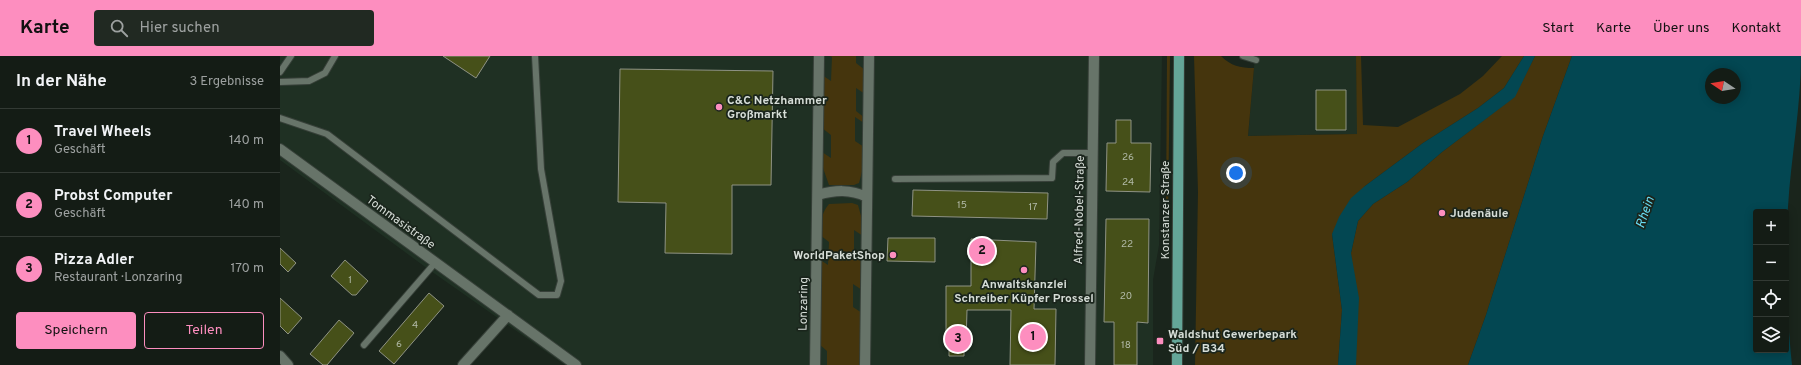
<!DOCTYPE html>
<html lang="de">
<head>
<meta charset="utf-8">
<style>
	:root { --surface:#141c15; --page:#212922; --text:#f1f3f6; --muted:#9da1a0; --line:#333a34; --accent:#fd8ebf }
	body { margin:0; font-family:Overpass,sans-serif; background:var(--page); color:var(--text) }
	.controls { position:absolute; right:12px; bottom:12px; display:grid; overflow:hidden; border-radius:4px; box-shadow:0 2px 10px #0003 }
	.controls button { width:36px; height:36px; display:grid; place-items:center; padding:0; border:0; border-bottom:1px solid var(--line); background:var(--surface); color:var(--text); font:20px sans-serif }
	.compass { position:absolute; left:1425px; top:12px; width:36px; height:36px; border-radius:50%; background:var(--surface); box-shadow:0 2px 10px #0003; rotate:282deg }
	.you { position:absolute; left:956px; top:117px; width:14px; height:14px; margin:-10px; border:3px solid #fff; border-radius:50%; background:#1a73e8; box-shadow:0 0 0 6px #1a73e833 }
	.badge { display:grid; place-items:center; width:26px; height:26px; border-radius:50%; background:var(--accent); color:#111; font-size:13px; font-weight:700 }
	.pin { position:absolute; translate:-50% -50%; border:2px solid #fff; box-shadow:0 1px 4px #0006 }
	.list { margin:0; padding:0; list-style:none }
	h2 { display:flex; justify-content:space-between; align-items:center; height:52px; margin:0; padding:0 16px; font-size:17px }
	h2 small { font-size:13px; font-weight:400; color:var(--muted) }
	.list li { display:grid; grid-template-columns:26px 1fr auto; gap:12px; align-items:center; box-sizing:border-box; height:64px; padding:0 16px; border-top:1px solid var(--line) }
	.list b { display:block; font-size:15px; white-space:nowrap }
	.list p { margin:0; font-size:13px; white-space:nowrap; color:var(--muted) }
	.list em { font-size:13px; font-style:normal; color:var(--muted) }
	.actions { display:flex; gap:8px; padding:12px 16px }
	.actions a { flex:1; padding:9px 0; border:1px solid var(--accent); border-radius:4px; text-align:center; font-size:14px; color:var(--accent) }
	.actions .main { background:var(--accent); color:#111 }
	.icon { flex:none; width:22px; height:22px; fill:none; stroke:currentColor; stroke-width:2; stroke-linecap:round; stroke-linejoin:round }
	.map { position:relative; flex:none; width:1521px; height:309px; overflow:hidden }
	header { display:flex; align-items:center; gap:24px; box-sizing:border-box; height:56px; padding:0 20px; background:var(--accent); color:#111 }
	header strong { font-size:19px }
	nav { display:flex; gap:22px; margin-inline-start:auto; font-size:14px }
	.search { width:280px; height:36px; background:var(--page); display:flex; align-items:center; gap:10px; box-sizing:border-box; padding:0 14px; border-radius:4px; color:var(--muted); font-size:15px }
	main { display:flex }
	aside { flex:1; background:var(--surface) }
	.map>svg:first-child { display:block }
	.built { fill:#1f3023 }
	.green { fill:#45350d }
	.water { fill:#034752; fill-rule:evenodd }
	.building { fill:#465019; stroke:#8f9384 }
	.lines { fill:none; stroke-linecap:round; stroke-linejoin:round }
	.lane-casing { stroke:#374039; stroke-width:8 }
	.street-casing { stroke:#374039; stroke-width:12 }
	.primary-casing { stroke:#374039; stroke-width:12 }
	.lane { stroke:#677469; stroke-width:6 }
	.street { stroke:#677469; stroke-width:10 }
	.primary { stroke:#64a698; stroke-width:10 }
	.poi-dot { fill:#fd8ebf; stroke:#1a251c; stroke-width:1.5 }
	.labels { text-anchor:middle; stroke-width:3.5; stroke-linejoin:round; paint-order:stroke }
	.number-label { font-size:10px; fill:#b2baa8 }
	.poi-label { font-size:12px; font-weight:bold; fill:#d6ddd7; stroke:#1a251c; text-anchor:start }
	.street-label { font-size:12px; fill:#d6ddd7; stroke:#1a251c }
	.water-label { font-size:13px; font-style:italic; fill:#67daf1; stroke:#1a251c }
</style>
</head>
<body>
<header>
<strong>Karte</strong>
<div class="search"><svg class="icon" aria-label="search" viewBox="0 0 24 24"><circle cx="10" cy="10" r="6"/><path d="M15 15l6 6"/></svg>Hier suchen</div>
<nav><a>Start</a><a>Karte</a><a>Über uns</a><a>Kontakt</a></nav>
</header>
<main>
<aside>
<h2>In der Nähe<small>3 Ergebnisse</small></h2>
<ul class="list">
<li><span class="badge">1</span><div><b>Travel Wheels</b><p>Geschäft</p></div><em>140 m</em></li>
<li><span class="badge">2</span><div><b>Probst Computer</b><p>Geschäft</p></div><em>140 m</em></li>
<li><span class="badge">3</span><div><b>Pizza Adler</b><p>Restaurant · Lonzaring</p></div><em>170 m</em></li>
</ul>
<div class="actions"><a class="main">Speichern</a><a>Teilen</a></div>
</aside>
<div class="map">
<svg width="1521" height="309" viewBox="0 0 1521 309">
	<rect width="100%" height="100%" fill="#1a251c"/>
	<path class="built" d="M0,0H882L879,189L873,224V309H285L148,213L0,104Z
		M975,0H1076L1078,78L968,80Z"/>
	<path class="green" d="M550,0H576V7L585,14V38L576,32V55L585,62L584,67L575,61V85L584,91L583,112L579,127L574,129H549L543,112L542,96L551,102V79L542,72V19L551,25L552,1Z
		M887,0H890L888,162L886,161Z
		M914,0H941C951,10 960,12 974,12L968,80L1077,78L1076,0H1081L1083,69L1118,71L1180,38L1203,20L1222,0H1244L1224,32L1198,52L1143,87L1085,130L1052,178L1062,254L1058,309H915L918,136Z
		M1255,0H1292L1263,80L1206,259L1188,309H1076L1071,197L1078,165L1093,148L1127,126L1162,96L1234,41Z
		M572,147L578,149L583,167V180L574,174V197L583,204L582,234L573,228V251L582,257V309H547V295L539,288V203L548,209L549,186L540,179C541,167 541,157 549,148Z"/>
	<path class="water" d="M1244,0H1255L1235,41L1162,96L1127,126L1093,148L1078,165L1071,197L1079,242L1076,309H1058L1062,254L1052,178L1059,161L1071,142L1085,130L1143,87L1198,52L1224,32Z
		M1292,0H1521C1521,51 1511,101 1508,151C1503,203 1507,257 1512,309H1188L1206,259L1263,80ZM1431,18H1455V42H1431ZM1476,156H1506V294H1476Z"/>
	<path class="building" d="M163,0H210L196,22Z
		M340,13L493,15L491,129H452V198L385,197L386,147L338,146Z
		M1036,34H1066V74H1036Z
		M836,64H851V87H871L870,136L826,135L827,87H836Z
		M633,134L768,137L767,163L632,160Z
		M826,163H869L868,267L857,266V309H834V266H824Z
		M608,182H655V206L607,205Z
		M691,183L756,186L754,253H776L775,309H730L731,254H687L686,288H684V300H669V288H666V230H691Z
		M0,192L16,207L8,216L0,208Z
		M65,204L88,225L76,239H72L51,220Z
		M149,237L164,250L114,308L99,295Z
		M0,242L22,262L8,278L0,270Z
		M59,264L74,277L47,309H43L30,298Z"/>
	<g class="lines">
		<g class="lane-casing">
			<path id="lane" d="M963,0L976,4
				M0,16L11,0
				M0,26L29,25L45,17L55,0
				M0,62L47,78L259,239H277L281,225L261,113L255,0
				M615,123L772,122L773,106L783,97H813
				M84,289L155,207"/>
		</g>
		<g class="street-casing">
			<path id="street" d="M0,93L296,309
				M538,139C555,134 570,133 587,141
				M0,300L8,309
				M183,309L228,259
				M535,309L539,0
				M585,309L589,0
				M810,309L814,0"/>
		</g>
		<g class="primary-casing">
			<path id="primary" d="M897,309L899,0"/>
		</g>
		<use href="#lane" class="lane"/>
		<use href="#street" class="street"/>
		<use href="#primary" class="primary"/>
	</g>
	<g class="poi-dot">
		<circle cx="439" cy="51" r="4"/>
		<circle cx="1162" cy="157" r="4"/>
		<circle cx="613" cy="199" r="4"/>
		<circle cx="744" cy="214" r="4"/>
		<rect x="876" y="281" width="8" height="8" rx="2"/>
	</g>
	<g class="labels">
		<g class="number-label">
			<text x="848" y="104">26</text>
			<text x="848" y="129">24</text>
			<text x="682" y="152">15</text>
			<text x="753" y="154">17</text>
			<text x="847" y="191">22</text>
			<text x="70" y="227">1</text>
			<text x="846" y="243">20</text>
			<text x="135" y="272">4</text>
			<text x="119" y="291">6</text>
			<text x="846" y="292">18</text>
		</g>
		<g class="poi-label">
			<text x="447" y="48">C&amp;C Netzhammer<tspan x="447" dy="14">Großmarkt</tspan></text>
			<text x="1170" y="161">Judenäule</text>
			<text x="605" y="203" text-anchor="end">WorldPaketShop</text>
			<text x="744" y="232" text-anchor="middle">Anwaltskanzlei<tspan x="744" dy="14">Schreiber Küpfer Prossel</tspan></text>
			<text x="888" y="282">Waldshut Gewerbepark<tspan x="888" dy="14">Süd / B34</tspan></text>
		</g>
		<g class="street-label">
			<text transform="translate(799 154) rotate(-89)" y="4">Alfred-Nobel-Straße</text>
			<text transform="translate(885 154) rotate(-90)" y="4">Konstanzer Straße</text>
			<text transform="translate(121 166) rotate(36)" y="4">Tommasistraße</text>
			<text transform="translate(523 248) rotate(-89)" y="4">Lonzaring</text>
		</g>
		<g class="water-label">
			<text transform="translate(1364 156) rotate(-71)" y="5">Rhein</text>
		</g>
	</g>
</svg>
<div class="controls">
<button>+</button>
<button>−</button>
<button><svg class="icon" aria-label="locate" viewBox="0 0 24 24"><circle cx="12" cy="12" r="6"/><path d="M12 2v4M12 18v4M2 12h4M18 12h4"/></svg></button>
<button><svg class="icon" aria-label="layers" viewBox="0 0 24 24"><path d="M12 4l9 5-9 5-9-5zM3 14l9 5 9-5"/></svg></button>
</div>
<svg class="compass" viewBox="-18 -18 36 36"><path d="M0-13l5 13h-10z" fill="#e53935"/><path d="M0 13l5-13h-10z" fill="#9da1a0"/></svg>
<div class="you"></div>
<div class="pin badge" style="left:753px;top:281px">1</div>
<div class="pin badge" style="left:702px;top:195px">2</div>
<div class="pin badge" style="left:678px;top:283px">3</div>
</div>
</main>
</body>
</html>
